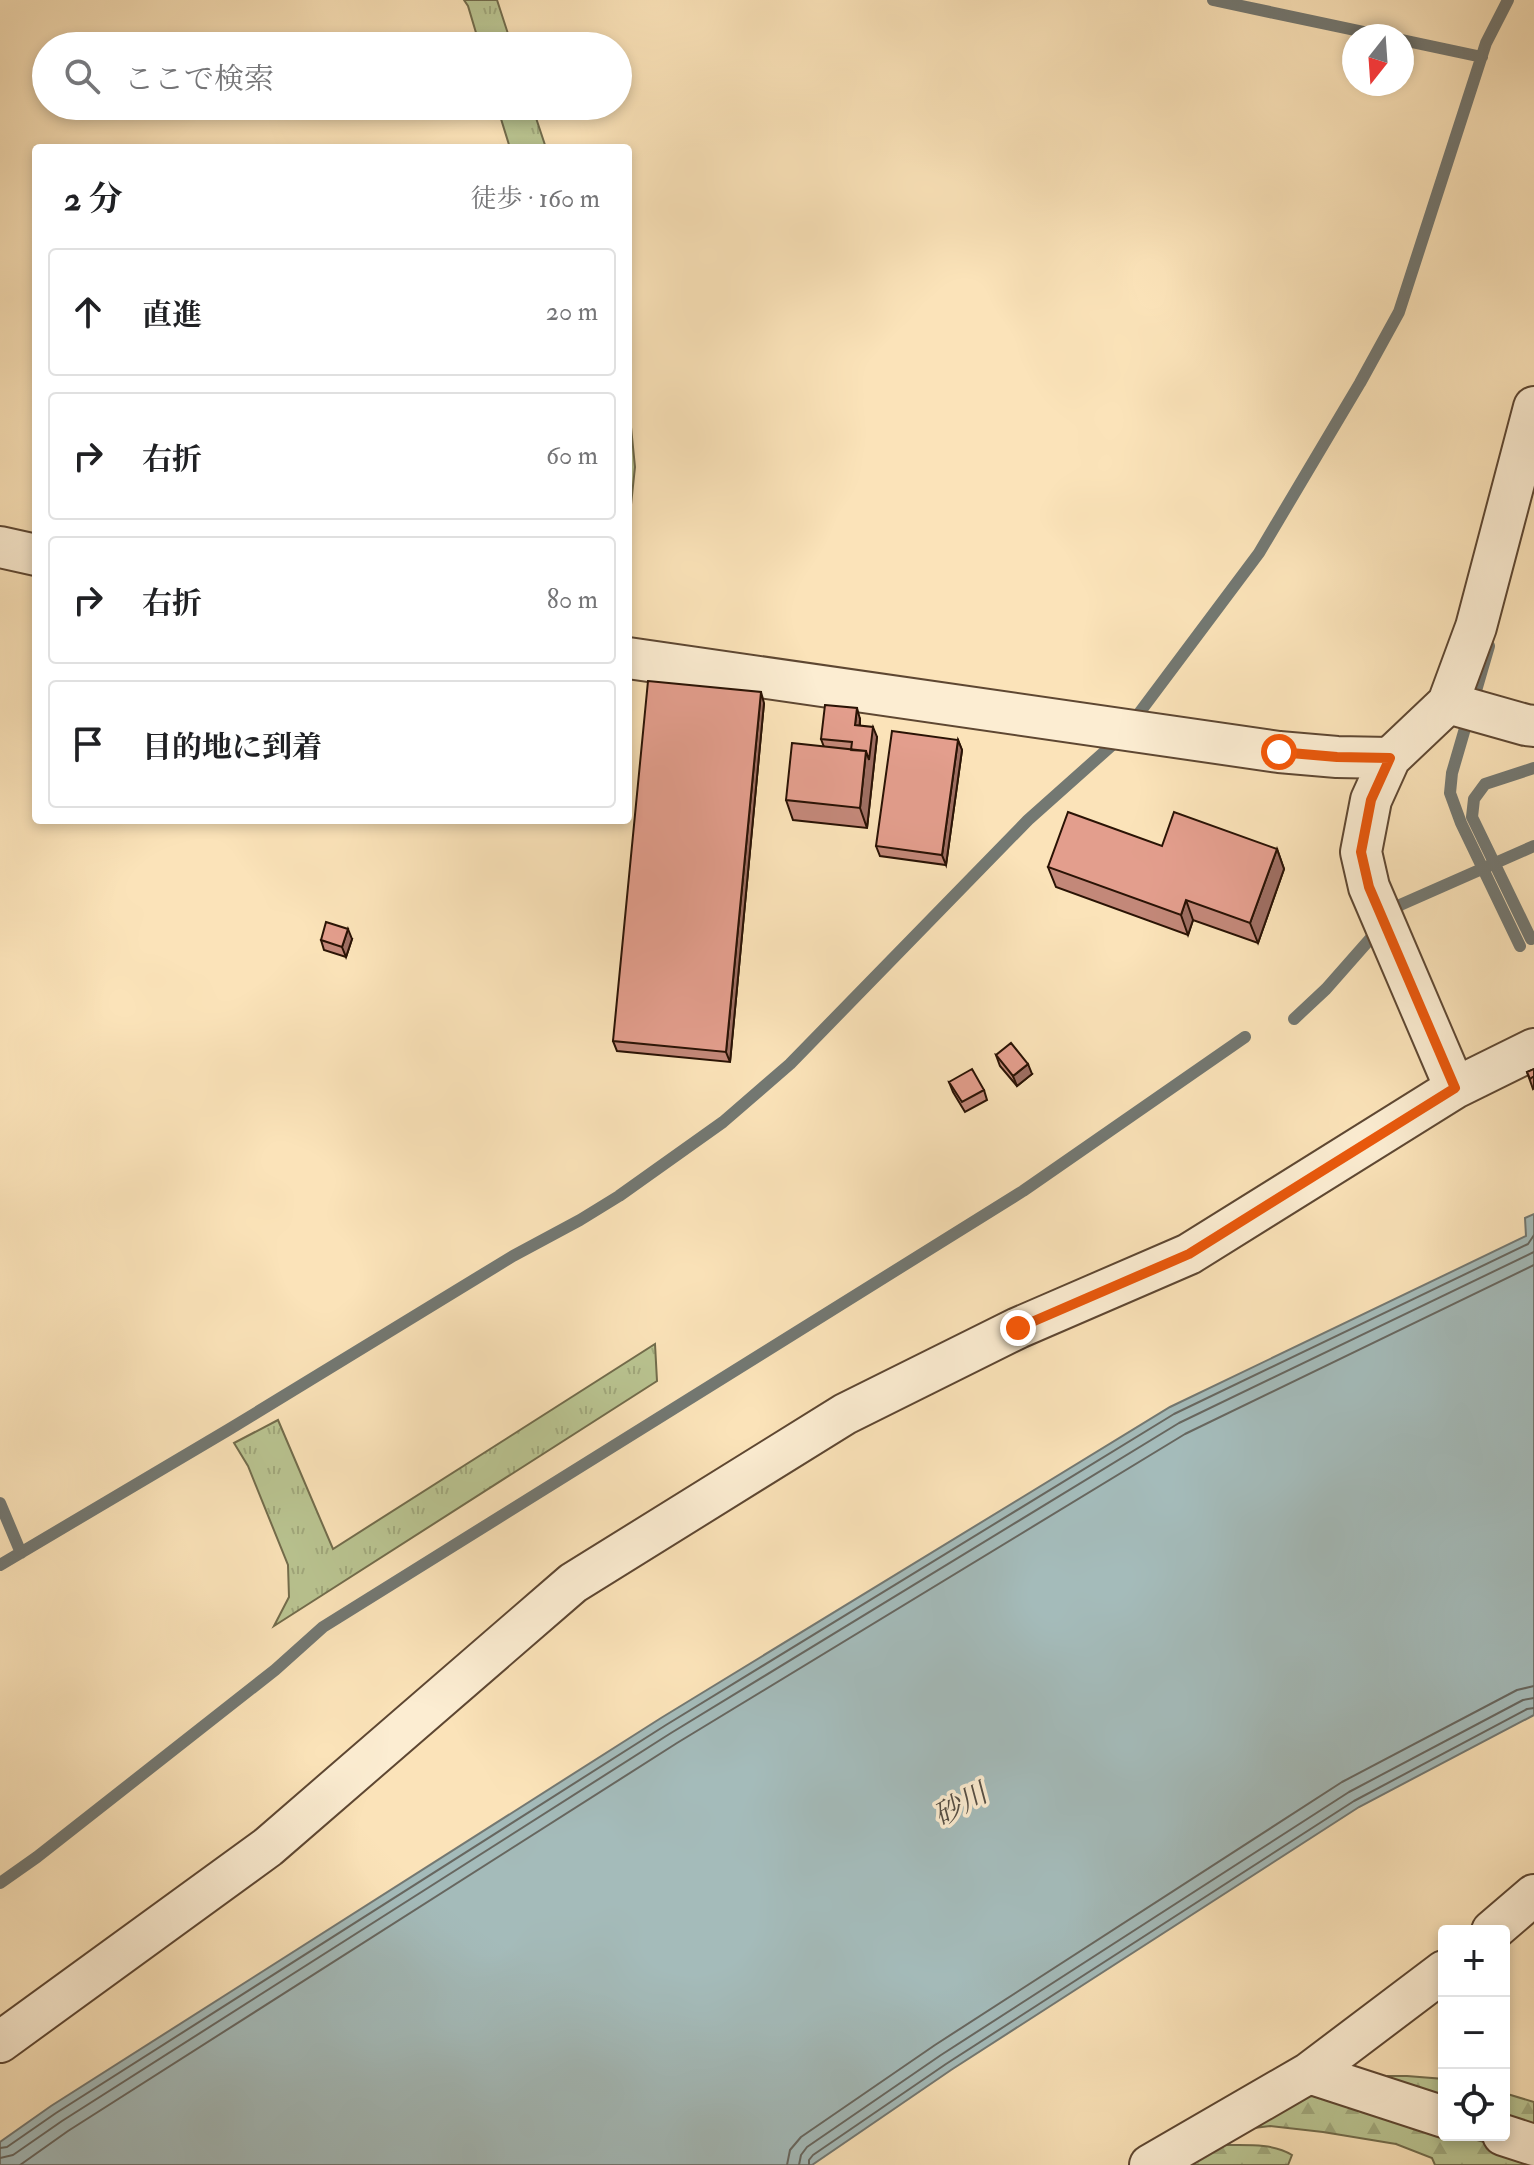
<!DOCTYPE html>
<html lang="ja">
<head>
<meta charset="utf-8">
<style>
	:root { --surface:#fff; --page:#f2f2f2; --text:#202124; --muted:#757577; --line:#e0e0e0 }
	body { margin:0; font-family:"IM FELL Double Pica","Noto Serif JP",serif; background:var(--page); color:var(--text) }
	.controls { position:absolute; right:24px; bottom:24px; display:grid; overflow:hidden; border-radius:8px; box-shadow:0 4px 12px #0003 }
	.controls button { width:72px; height:72px; display:grid; place-items:center; padding:0; border:0; border-bottom:2px solid var(--line); background:var(--surface); color:var(--text); font:40px sans-serif }
	.compass { position:absolute; left:1342px; top:24px; width:72px; height:72px; border-radius:50%; background:var(--surface); box-shadow:0 4px 12px #0003; rotate:197deg }
	.stop { position:absolute; width:24px; height:24px; margin:-18px; border:6px solid #ea580c; border-radius:50%; background:#fff }
	.stop.end { background:#ea580c; border-color:#fff; box-shadow:0 2px 8px #0008 }
	.list { margin:0; padding:0; list-style:none }
	h2 { display:flex; justify-content:space-between; align-items:center; height:104px; margin:0; padding:0 32px; font-size:34px }
	h2 small { font-size:26px; font-weight:400; color:var(--muted) }
	.list li { display:grid; grid-template-columns:52px 1fr auto; gap:24px; align-items:center; box-sizing:border-box; height:128px; margin:0 16px 16px; padding:0 16px; border:2px solid var(--line); border-radius:8px }
	.list b { display:block; font-size:30px; white-space:nowrap }
	.list em { font-size:26px; font-style:normal; color:var(--muted) }
	.icon { flex:none; width:44px; height:44px; fill:none; stroke:currentColor; stroke-width:2; stroke-linecap:round; stroke-linejoin:round }
	.map { position:relative; flex:none; width:1534px; height:2165px; overflow:hidden }
	.search { position:absolute; background:var(--surface); box-shadow:0 4px 12px #0003; left:32px; top:32px; width:600px; height:88px; display:flex; align-items:center; gap:20px; box-sizing:border-box; padding:0 28px; border-radius:44px; color:var(--muted); font-size:30px }
	.panel { position:absolute; background:var(--surface); box-shadow:0 4px 12px #0003; left:32px; top:144px; width:600px; height:680px; border-radius:8px }
	.map>svg:first-child { display:block }
	.grass { fill:url(#grass-tufts); stroke:#726c4c; stroke-width:2 }
	.forest { fill:url(#forest-firs); stroke:#726c4c; stroke-width:2 }
	.water { fill:#a4bbba; stroke:#737872; stroke-width:2 }
	.lines { fill:none; stroke-linecap:round; stroke-linejoin:round }
	.shore { stroke:#676760; stroke-width:2 }
	.stream { stroke:#737872; stroke-width:12 }
	.minor-casing { stroke:#5e4732; stroke-width:44 }
	.minor { stroke:#fcedd2; stroke-width:40 }
	.wall { fill:#c38879; stroke:#2a1305; stroke-width:2 }
	.shaded-wall { fill:#9f6f63; stroke:#2a1305; stroke-width:2 }
	.building { fill:#e39e8d; stroke:#2a1305; stroke-width:2 }
	.route { stroke:#ea580c; stroke-width:10 }
	.labels { text-anchor:middle; stroke-width:7; stroke-linejoin:round; paint-order:stroke }
	.water-label { font-size:28px; font-style:italic; fill:#554e44; stroke:#fcedd2 }
</style>
</head>
<body>
<div class="map">
<svg width="1534" height="2165" viewBox="0 0 1534 2165">
	<defs>
		<pattern id="grass-tufts" width="24" height="20" patternUnits="userSpaceOnUse" patternTransform="scale(2)"><rect width="24" height="20" fill="#bac592"/><path d="M3 7l-1-3M5 7V3M7 7l1-3M15 17l-1-3M17 17v-4M19 17l1-3" fill="none" stroke="#a0a87c"/></pattern>
		<pattern id="forest-firs" width="22" height="20" patternUnits="userSpaceOnUse" patternTransform="scale(2)"><rect width="22" height="20" fill="#bac592"/><path d="M5 1l3.5 6h-7zM16 11l3.5 6h-7z" fill="#a0a87c"/></pattern>
	</defs>
	<rect width="100%" height="100%" fill="#fbe3b9"/>
	<filter id="stains"><feTurbulence type="fractalNoise" baseFrequency=".0025" numOctaves="4"/><feColorMatrix values="0 0 0 0 .2 0 0 0 0 .09 0 0 0 0 .02 0 0 0 .5 -.17"/></filter>
	<radialGradient id="worn" r=".72"><stop offset=".6" stop-color="#630" stop-opacity="0"/><stop offset="1" stop-color="#630" stop-opacity=".3"/></radialGradient>
	<path class="grass" d="M464,0H497L512,46H480L468,6Z
		M497,106H532L546,148H510Z
		M628,397L635,467L628,533Z
		M655,1344L657,1381L274,1626L289,1597L288,1565L248,1466L234,1443L278,1420L333,1549Z"/>
	<path class="forest" d="M1388,2076H1407L1444,2079V2102L1391,2085Z
		M1316,2092L1444,2135H1459L1534,2156V2165H1435L1432,2158L1396,2144L1323,2132L1270,2126L1246,2129Z
		M1504,2093L1534,2102V2128L1504,2119Z
		M1224,2145C1246,2145 1273,2143 1292,2155L1288,2165H1187Z"/>
	<path class="water" d="M1534,1214V1715L1359,1807L951,2070L812,2165H0V2142L51,2106L661,1718L1170,1407L1526,1236L1525,1218Z"/>
	<g class="lines">
		<path class="shore" d="M0,2148L7,2147L56,2113L666,1725L1174,1414L1528,1244L1534,1235
			M0,2158L13,2155L62,2121L671,1733L1179,1423L1534,1252
			M20,2165L68,2131L677,1743L1185,1434L1534,1265
			M787,2165L790,2150L801,2137L935,2045L1342,1782L1517,1690L1534,1686
			M799,2165L801,2155L807,2147L941,2055L1349,1792L1523,1700L1534,1698
			M809,2165V2160L813,2155L946,2064L1354,1801L1527,1709L1534,1708"/>
		<path class="stream" d="M1213,0L1383,36
			M1402,40L1482,57
			M1489,646L1452,773L1450,793L1461,823L1520,946
			M1131,724L1259,553L1360,383L1399,312L1486,43L1508,0
			M1531,939L1472,817L1474,799L1485,784L1534,768
			M1294,1019L1326,989L1400,905L1534,846
			M0,1503L21,1553
			M0,1565L228,1430L513,1256L580,1220L619,1196L723,1122L790,1064L1028,820L1120,738
			M0,1883L37,1857L275,1670L323,1627L1023,1191L1245,1037"/>
		<g class="minor-casing">
			<path id="minor" d="M0,547L36,555
				M628,658L1279,752L1337,757L1390,758
				M1448,703L1526,725L1534,726
				M1455,1088L1369,887L1361,852L1371,800L1390,758L1448,703L1476,627L1534,407
				M1492,1931L1534,1895
				M0,2042L268,1847L573,1583L845,1414L1018,1328L1189,1254L1455,1088L1534,1049
				M1309,2073L1444,2117
				M1503,2135L1534,2145
				M1150,2165L1309,2073L1444,1971"/>
		</g>
		<use href="#minor" class="minor"/>
	</g>
	<path class="wall" d="M764,703L730,1062L617,1051L613,1041Z
		M860,719V725L877,737L867,828L793,820L786,800L824,747L821,739Z
		M958,740L962,750L946,865L880,856L876,846Z
		M1162,846L1277,849L1284,869L1258,943L1193,920L1188,935L1056,887L1048,867Z
		M352,939L346,957L324,950L321,940Z
		M996,1055L1032,1074L1017,1086L1000,1066Z
		M1534,1069V1088L1533,1089L1527,1072Z
		M949,1082L984,1090L987,1100L965,1112L953,1092Z"/>
	<path class="shaded-wall" d="M761,692L764,703L730,1062L726,1052Z
		M857,708L860,719L859,735L855,725Z
		M873,727L877,737L867,828L860,808L866,751Z
		M958,740L962,750L946,865L942,855Z
		M1277,849L1284,869L1258,943L1250,923Z
		M1186,900L1193,920L1188,935L1181,915Z
		M348,929L352,939L346,957L342,947Z
		M1028,1064L1032,1074L1017,1086L1013,1076Z"/>
	<path class="building" d="M648,681L761,692L726,1052L613,1041Z
		M825,705L857,708L855,725L873,727L869,760L866,751L851,750L852,742L821,739Z
		M892,731L958,740L942,855L876,846Z
		M792,743L866,751L860,808L786,800Z
		M1068,812L1162,846L1174,812L1277,849L1250,923L1186,900L1181,915L1048,867Z
		M326,922L348,929L342,947L321,940Z
		M1011,1043L1028,1064L1013,1076L996,1055Z
		M972,1069L984,1090L962,1102L949,1082Z
		M1534,1069V1076L1530,1079L1527,1072Z"/>
	<g class="lines">
		<path class="route" d="M1018,1328L1189,1254L1455,1088L1369,887L1361,852L1371,800L1390,758L1337,757L1279,752"/>
	</g>
	<g class="labels">
		<g class="water-label">
			<text transform="translate(960 1804) rotate(-29)" y="10">砂川</text>
		</g>
	</g>
	<rect width="100%" height="100%" filter="url(#stains)"/>
	<rect width="100%" height="100%" fill="url(#worn)"/>
</svg>
<div class="controls">
<button>+</button>
<button>−</button>
<button><svg class="icon" aria-label="locate" viewBox="0 0 24 24"><circle cx="12" cy="12" r="6"/><path d="M12 2v4M12 18v4M2 12h4M18 12h4"/></svg></button>
</div>
<svg class="compass" viewBox="-18 -18 36 36"><path d="M0-13l5 13h-10z" fill="#e53935"/><path d="M0 13l5-13h-10z" fill="#757577"/></svg>
<div class="stop" style="left:1279px;top:752px"></div>
<div class="stop end" style="left:1018px;top:1328px"></div>
<div class="search"><svg class="icon" aria-label="search" viewBox="0 0 24 24"><circle cx="10" cy="10" r="6"/><path d="M15 15l6 6"/></svg>ここで検索</div>
<section class="panel">
<h2>2 分<small>徒歩 · 160 m</small></h2>
<ul class="list">
<li><svg class="icon" aria-label="ahead" viewBox="0 0 24 24"><path d="M12 20V5M6 11l6-6 6 6"/></svg><div><b>直進</b></div><em>20 m</em></li>
<li><svg class="icon" aria-label="right" viewBox="0 0 24 24"><path d="M7 20v-9h11M14 6l5 5-5 5"/></svg><div><b>右折</b></div><em>60 m</em></li>
<li><svg class="icon" aria-label="right" viewBox="0 0 24 24"><path d="M7 20v-9h11M14 6l5 5-5 5"/></svg><div><b>右折</b></div><em>80 m</em></li>
<li><svg class="icon" aria-label="arrive" viewBox="0 0 24 24"><path d="M6 21V4h12l-3 4 3 4H6"/></svg><div><b>目的地に到着</b></div></li>
</ul>
</section>
</div>
</body>
</html>
